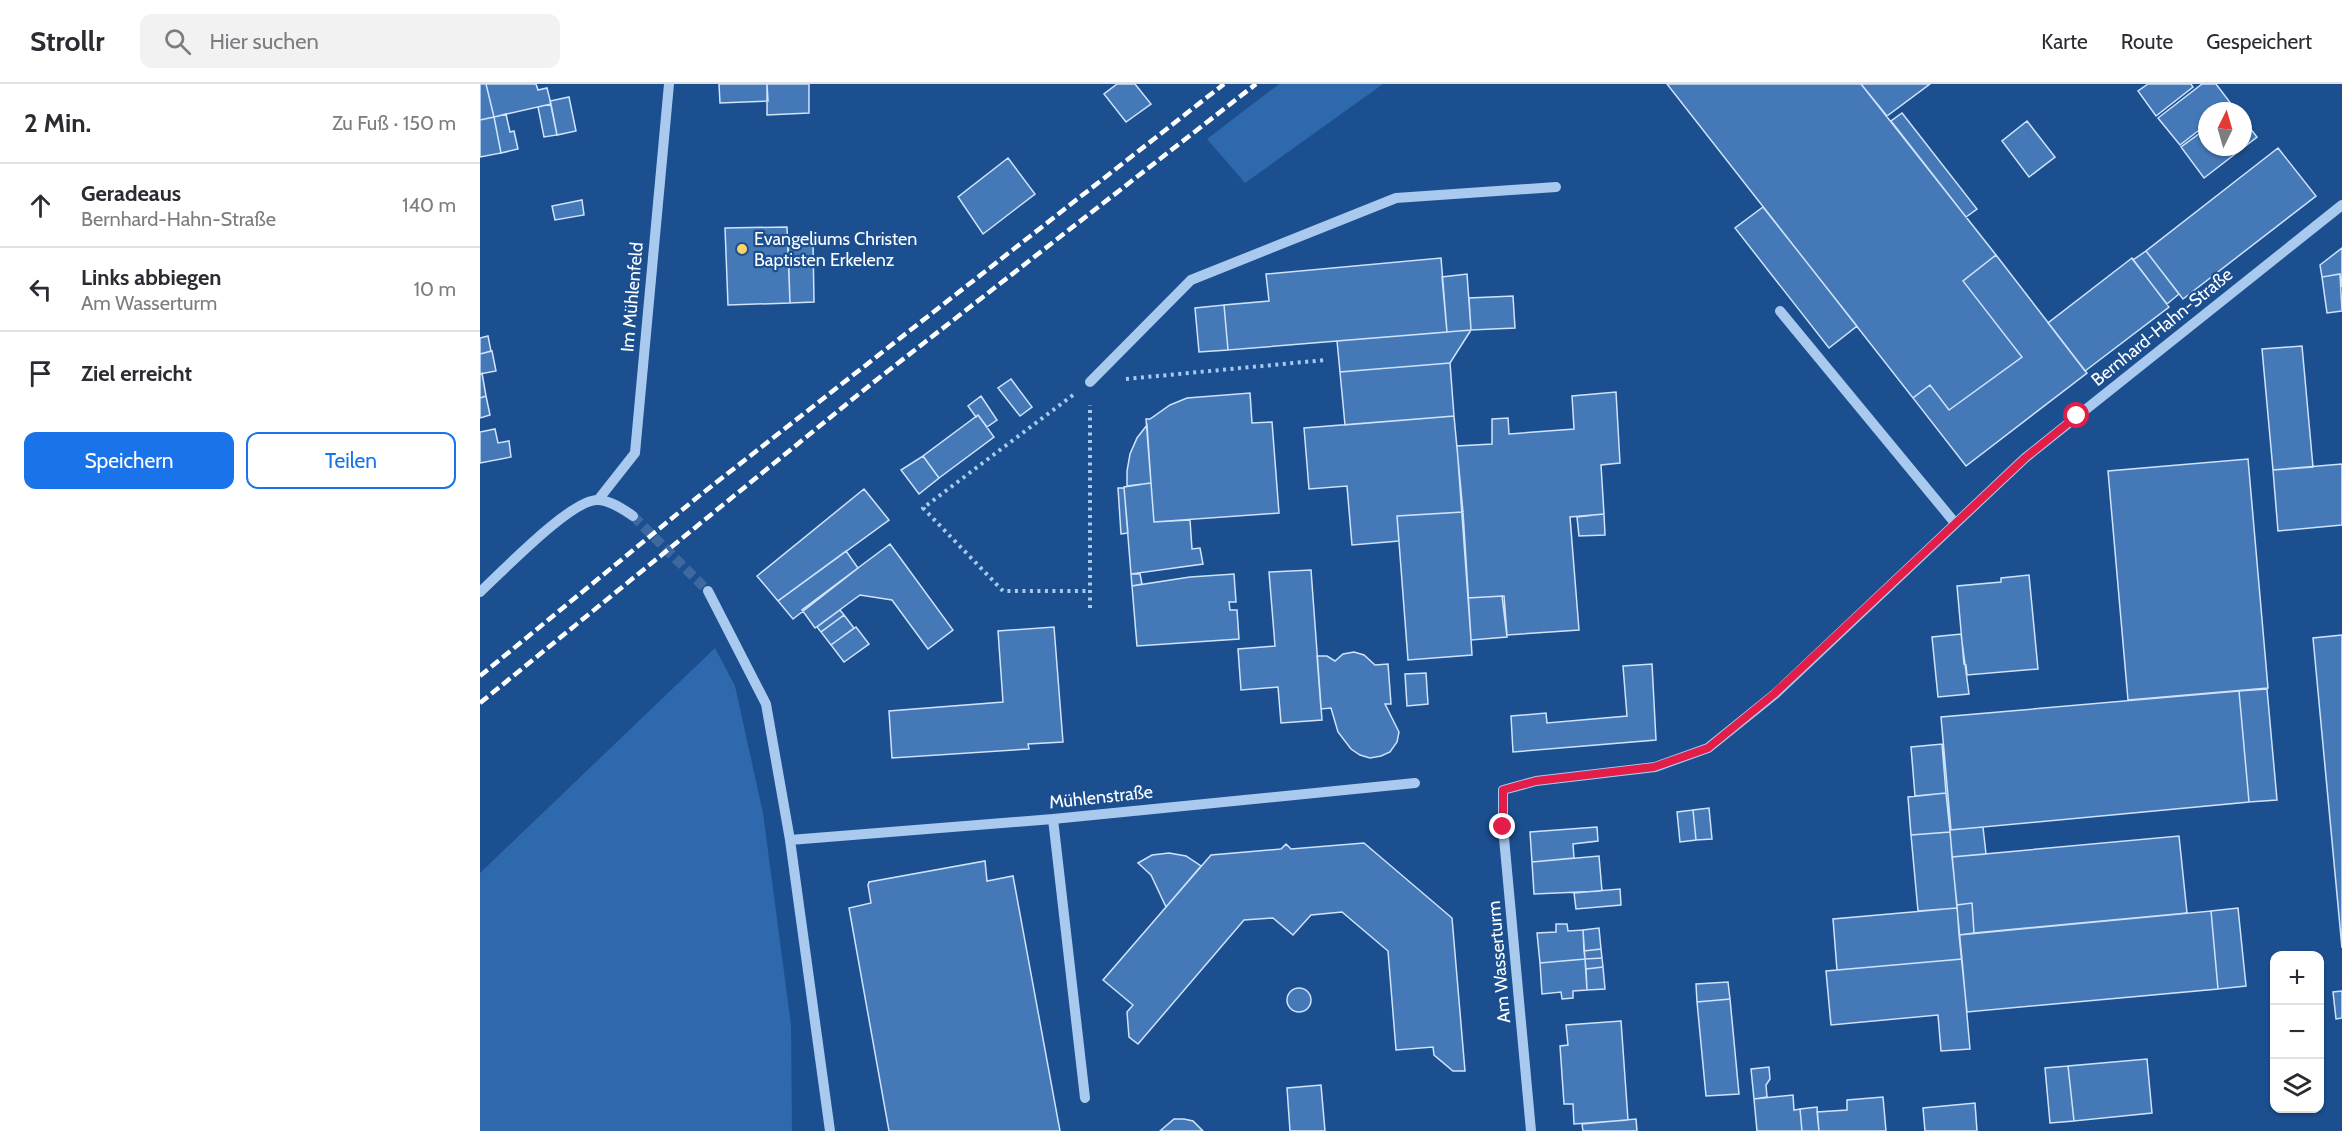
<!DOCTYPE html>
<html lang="de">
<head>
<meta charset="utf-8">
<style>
	:root { --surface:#fff; --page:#f2f2f3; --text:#2b2b33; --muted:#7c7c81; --line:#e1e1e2; --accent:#1a73e8 }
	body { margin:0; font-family:Cabin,sans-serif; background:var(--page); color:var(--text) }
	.controls { position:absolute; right:18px; bottom:18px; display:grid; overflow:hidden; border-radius:12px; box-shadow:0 2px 4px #0004 }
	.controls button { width:54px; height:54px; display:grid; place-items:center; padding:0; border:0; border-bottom:2px solid var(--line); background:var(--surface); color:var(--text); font:30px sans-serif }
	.compass { position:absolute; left:1718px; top:18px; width:54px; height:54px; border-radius:50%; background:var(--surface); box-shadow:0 2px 4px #0004; rotate:5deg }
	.stop { position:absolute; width:18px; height:18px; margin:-14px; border:4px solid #e11d48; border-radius:50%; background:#fff }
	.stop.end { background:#e11d48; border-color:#fff; box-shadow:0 2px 6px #0008 }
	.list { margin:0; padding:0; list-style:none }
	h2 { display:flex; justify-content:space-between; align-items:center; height:78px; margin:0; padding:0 24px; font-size:26px }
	h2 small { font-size:20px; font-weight:400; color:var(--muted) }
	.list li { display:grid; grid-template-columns:39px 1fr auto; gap:18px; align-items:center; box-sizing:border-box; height:84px; padding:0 24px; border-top:2px solid var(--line) }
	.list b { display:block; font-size:22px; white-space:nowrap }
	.list p { margin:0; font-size:20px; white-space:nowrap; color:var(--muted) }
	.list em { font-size:20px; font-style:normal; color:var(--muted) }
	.actions { display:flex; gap:12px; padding:18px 24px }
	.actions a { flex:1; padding:14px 0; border:2px solid var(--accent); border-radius:12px; text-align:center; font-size:21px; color:var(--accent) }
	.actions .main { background:var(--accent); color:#fff }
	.icon { flex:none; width:33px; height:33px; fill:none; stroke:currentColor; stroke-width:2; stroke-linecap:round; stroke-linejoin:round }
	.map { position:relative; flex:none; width:1862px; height:1047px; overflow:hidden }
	header { display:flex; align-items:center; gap:36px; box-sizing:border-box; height:84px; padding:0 30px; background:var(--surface); border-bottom:2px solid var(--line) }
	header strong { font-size:28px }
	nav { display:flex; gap:33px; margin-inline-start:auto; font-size:21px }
	.search { width:420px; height:54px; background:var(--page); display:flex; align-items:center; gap:15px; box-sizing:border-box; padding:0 21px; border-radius:12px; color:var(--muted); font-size:22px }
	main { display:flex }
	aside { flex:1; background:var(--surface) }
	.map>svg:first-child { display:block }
	.green { fill:#2e69ad }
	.building { fill:#4478b7; stroke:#cfe3fa; stroke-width:1.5 }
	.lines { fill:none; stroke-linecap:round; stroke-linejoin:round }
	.minor-tunnel { stroke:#3d69a0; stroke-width:10; stroke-dasharray:10 5; stroke-linecap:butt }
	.path { stroke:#a9c9ee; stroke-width:4; stroke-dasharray:3 4.5; stroke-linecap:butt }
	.minor { stroke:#a9c9ee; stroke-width:10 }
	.rail { stroke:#fff; stroke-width:4.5; stroke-dasharray:10 4.5; stroke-linecap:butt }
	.route { stroke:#e11d48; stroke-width:8 }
	.poi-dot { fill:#ffd166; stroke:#1b4f8f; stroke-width:2 }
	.labels { text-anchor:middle; stroke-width:4.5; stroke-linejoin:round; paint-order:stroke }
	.poi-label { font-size:18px; fill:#fff; stroke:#1b4f8f; text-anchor:start }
	.street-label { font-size:18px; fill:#fff; stroke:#1b4f8f }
</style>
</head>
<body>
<header>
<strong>Strollr</strong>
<div class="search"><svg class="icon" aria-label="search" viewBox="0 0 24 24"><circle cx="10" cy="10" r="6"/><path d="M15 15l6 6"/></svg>Hier suchen</div>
<nav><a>Karte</a><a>Route</a><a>Gespeichert</a></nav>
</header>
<main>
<aside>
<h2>2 Min.<small>Zu Fuß · 150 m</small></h2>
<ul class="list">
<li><svg class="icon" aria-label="ahead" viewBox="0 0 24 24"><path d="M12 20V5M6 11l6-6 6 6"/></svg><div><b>Geradeaus</b><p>Bernhard-Hahn-Straße</p></div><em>140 m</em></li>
<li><svg class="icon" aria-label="left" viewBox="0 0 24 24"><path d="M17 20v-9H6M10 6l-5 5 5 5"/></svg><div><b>Links abbiegen</b><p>Am Wasserturm</p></div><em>10 m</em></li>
<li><svg class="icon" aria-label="arrive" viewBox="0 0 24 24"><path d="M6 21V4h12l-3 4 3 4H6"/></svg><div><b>Ziel erreicht</b></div></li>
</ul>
<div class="actions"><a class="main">Speichern</a><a>Teilen</a></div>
</aside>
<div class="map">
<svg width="1862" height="1047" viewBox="0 0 1862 1047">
	<rect width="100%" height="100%" fill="#1b4f8f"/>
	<path class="green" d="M799,0H903L765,99L727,55Z
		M235,564L255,602L283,729L311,941L312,1047H0V789Z"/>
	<path class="building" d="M0,0H6L14,33L0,36Z
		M6,0H56L58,6L67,4L71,20L14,33Z
		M239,0H287L288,17L240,19Z
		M287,0H329V29L287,31Z
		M637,0H655L671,20L646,38L624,10Z
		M1187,0H1381L1516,171L1483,197L1542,273L1469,326L1450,301L1433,314Z
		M1381,0H1450L1407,32Z
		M1668,0H1711L1713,3L1676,32L1658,7Z
		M1722,0H1736L1752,21L1744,27H1727V40L1700,61L1678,34Z
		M89,13L96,47L77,51L70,17Z
		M71,20L77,51L64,53L58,23Z
		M1422,29L1497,125L1486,133L1411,37Z
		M26,30L30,48L34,47L38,65L21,69L14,33Z
		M14,33L21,69L0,73V36Z
		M1763,35L1777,53L1724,94L1701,63L1727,44V63H1763Z
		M1547,37L1575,73L1549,93L1522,57Z
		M1798,64L1836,112L1703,215L1666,167Z
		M528,74L555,110L503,150L478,113Z
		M102,116L104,131L75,136L72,122Z
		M1283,123L1377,242L1349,264L1255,144Z
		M307,143L310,219L248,221L245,144Z
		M333,157L334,218L310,219L308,158Z
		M1862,164V203L1860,190L1842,193L1840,181Z
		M1666,167L1699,210L1687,220L1653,176Z
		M1516,171L1607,289L1486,382L1433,314L1450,301L1469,326L1542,273L1483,197Z
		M961,174L967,248L748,266L744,221L789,217L786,190Z
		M1652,174L1689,223L1605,287L1568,239Z
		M987,190L991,246L967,248L962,193Z
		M1860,190L1862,227L1847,229L1842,193Z
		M1033,212L1035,244L991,246L989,214Z
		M744,221L748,266L719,268L715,224Z
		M991,246L970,279L860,288L857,257Z
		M8,252L11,267L0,270V254Z
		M1822,262L1833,383L1793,386L1782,265Z
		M12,267L16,287L0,290V270Z
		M970,279L974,332L865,341L860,288Z
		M2,289L6,312L0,314V290Z
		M531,295L552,323L540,332L518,304Z
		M1136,308L1140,379L1121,381L1124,430L1090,433L1099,546L1027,551L1024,512L988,514L977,362L1012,360V335L1028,334L1029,350L1094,345L1092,312Z
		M770,309L772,339L792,338L799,429L674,438L666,335H670L690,321L707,314Z
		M6,312L10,331L0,334V314Z
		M501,312L517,336L507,343L498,331L496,333L488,322Z
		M498,331L514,353L459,394L443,372Z
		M974,332L983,428L917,432L919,457L872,461L867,402L829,405L824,344Z
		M667,341L671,399L647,402V387L650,370L657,354Z
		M15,345L18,359L29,357L31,373L0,379V348Z
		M443,372L459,394L439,410L421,386Z
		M1768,375L1788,604L1648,616L1628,387Z
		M1862,380V441L1798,447L1793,386Z
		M671,399L674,438L710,436L712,465L720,464L723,480L651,490L644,403Z
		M638,404H644L648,449L641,450Z
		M384,405L409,436L298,517L277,492Z
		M983,428L992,571L928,576L917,432Z
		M1124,430L1125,451L1099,452L1097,433Z
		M410,460L473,546L448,565L412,516L380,511L335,544L322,526Z
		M366,467L378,484L313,535L298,517Z
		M831,486L842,636L801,639L798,603L761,606L758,565L795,562L789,488Z
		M651,490H660L662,500L652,502Z
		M754,490L756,518H749L750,526H757L759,555L657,562L652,502L710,493Z
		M1549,491L1558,585L1487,591L1486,581L1484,580L1477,502L1521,498V494Z
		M1022,512L1027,553L991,556L988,514Z
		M360,526L364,531L341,548L337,543Z
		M364,531L374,544L351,561L341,548Z
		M376,543L389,560L364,578L351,561Z
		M574,543L583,658L548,660L549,665L412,674L409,627L523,618L518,547Z
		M1481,550L1489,610L1458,613L1452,553Z
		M1862,551V864L1833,554Z
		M874,568L884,571L895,581L908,580L911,620H905L919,648L917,658L910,668L901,672L890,674L880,671L871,665L858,648L851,624L841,625L837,572H847L855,577L863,570Z
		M1172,580L1176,656L1033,668L1031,632L1066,629L1067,639L1147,632L1143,582Z
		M946,589L948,620L927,622L925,590Z
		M1787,605L1797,716L1769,718L1759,607Z
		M1759,607L1769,718L1471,746L1461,633Z
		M1462,660L1466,709L1435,712L1431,663Z
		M1466,709L1470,748L1431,751L1428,713Z
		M1229,724L1232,755L1216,756L1213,726Z
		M1213,726L1216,756L1200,758L1197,728Z
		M1117,743L1118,757L1093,760L1094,774L1052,778L1050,748Z
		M1503,743L1506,770L1472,773L1470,746Z
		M1470,748L1477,824L1438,827L1431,751Z
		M1699,752L1707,829L1494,849L1492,819L1477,821L1472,773Z
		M884,759L972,834L985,987H973L954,971L953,963L916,966L908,867L862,828L831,831L813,851L793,834L764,836L658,960L649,953L647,928L653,921L623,896L731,771L801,765L806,760L811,765Z
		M689,769L706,772L721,782L686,823L671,791L658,779L672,771Z
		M1119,772L1122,807L1054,810L1052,778Z
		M505,777L507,797L533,792L580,1047H409L369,824L391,819L388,801L389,798Z
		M1140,805L1141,821L1096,825L1094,809Z
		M1492,819L1494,849L1479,851L1477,821Z
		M1477,824L1482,875L1357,886L1353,835Z
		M1758,824L1766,902L1738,905L1731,827Z
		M1731,827L1738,905L1487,928L1479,851Z
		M1076,840H1087L1088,847L1103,846L1105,875L1060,879L1057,849L1076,848Z
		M1119,844L1121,865L1104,867L1103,846Z
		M1121,865L1122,874L1105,875L1104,867Z
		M1122,874L1123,883L1106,885L1105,875Z
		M1105,875L1107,906L1093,907V914L1082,915L1081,908L1062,910L1060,879Z
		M1482,875L1490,965L1461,967L1458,931L1351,941L1346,887Z
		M1123,883L1125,905L1107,906L1106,885Z
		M1248,898L1250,915L1217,918L1216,900Z
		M807 916a12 12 0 1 1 24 0a12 12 0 1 1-24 0Z
		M1862,907V934L1856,935L1853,908Z
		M1250,915L1259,1010L1226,1012L1217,918Z
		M1141,937L1148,1036L1094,1040L1093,1020H1084L1080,962L1088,961L1086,941Z
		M1667,975L1672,1029L1594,1037L1588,982Z
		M1588,982L1594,1037L1570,1039L1565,984Z
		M1289,983L1290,995L1286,1001L1287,1013L1274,1015L1271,985Z
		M841,1001L845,1047H810L807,1004Z
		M1313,1011L1314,1026L1320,1025L1322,1047H1277L1274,1015Z
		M1403,1013L1406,1047H1339L1337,1028L1367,1026V1016Z
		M1495,1019L1497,1047H1445L1443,1024Z
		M1337,1023L1339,1047H1322L1320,1025Z
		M694,1035H704L713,1037L723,1047H680Z
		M1156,1035L1157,1047H1103L1102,1040Z"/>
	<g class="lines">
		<path class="minor-tunnel" d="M153,432L228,507"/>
		<path class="path" d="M646,295L845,276
			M593,311L443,424L523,507H610
			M610,524V321"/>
		<path class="minor" d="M1300,227L1475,439
			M610,298L711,196L916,114L1076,103
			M118,416L155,369L189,0
			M228,507L286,620L310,756L350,1047
			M0,508C22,488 93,413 119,416C131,417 143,425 153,432
			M573,735L605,1014
			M310,756L573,735L935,699
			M1051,1047L1023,743V706L1056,697L1175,683L1228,664L1295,610L1545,374L1862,121"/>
		<path class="rail" d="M0,592L219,412L744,0
			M0,619L390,301L776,0"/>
	</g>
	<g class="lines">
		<path class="route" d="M1023,743V706L1056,697L1174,683L1228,664L1294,610L1545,374L1597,332"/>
	</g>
	<circle class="poi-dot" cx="262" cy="165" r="6"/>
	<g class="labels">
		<g class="poi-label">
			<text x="274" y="161">Evangeliums Christen<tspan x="274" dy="21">Baptisten Erkelenz</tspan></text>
		</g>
		<g class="street-label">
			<text transform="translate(152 213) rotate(-85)" y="6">Im Mühlenfeld</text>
			<text transform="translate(1682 243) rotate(-39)" y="6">Bernhard-Hahn-Straße</text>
			<text transform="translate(621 713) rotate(-6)" y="6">Mühlenstraße</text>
			<text transform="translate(1019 878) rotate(-95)" y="6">Am Wasserturm</text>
		</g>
	</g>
</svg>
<div class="controls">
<button>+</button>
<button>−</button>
<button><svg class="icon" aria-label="layers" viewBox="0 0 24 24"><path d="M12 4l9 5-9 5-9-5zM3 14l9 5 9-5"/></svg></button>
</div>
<svg class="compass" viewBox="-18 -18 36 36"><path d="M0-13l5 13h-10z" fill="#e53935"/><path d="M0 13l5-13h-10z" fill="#7c7c81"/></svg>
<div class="stop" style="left:1597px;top:332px"></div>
<div class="stop end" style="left:1023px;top:743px"></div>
</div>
</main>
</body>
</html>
